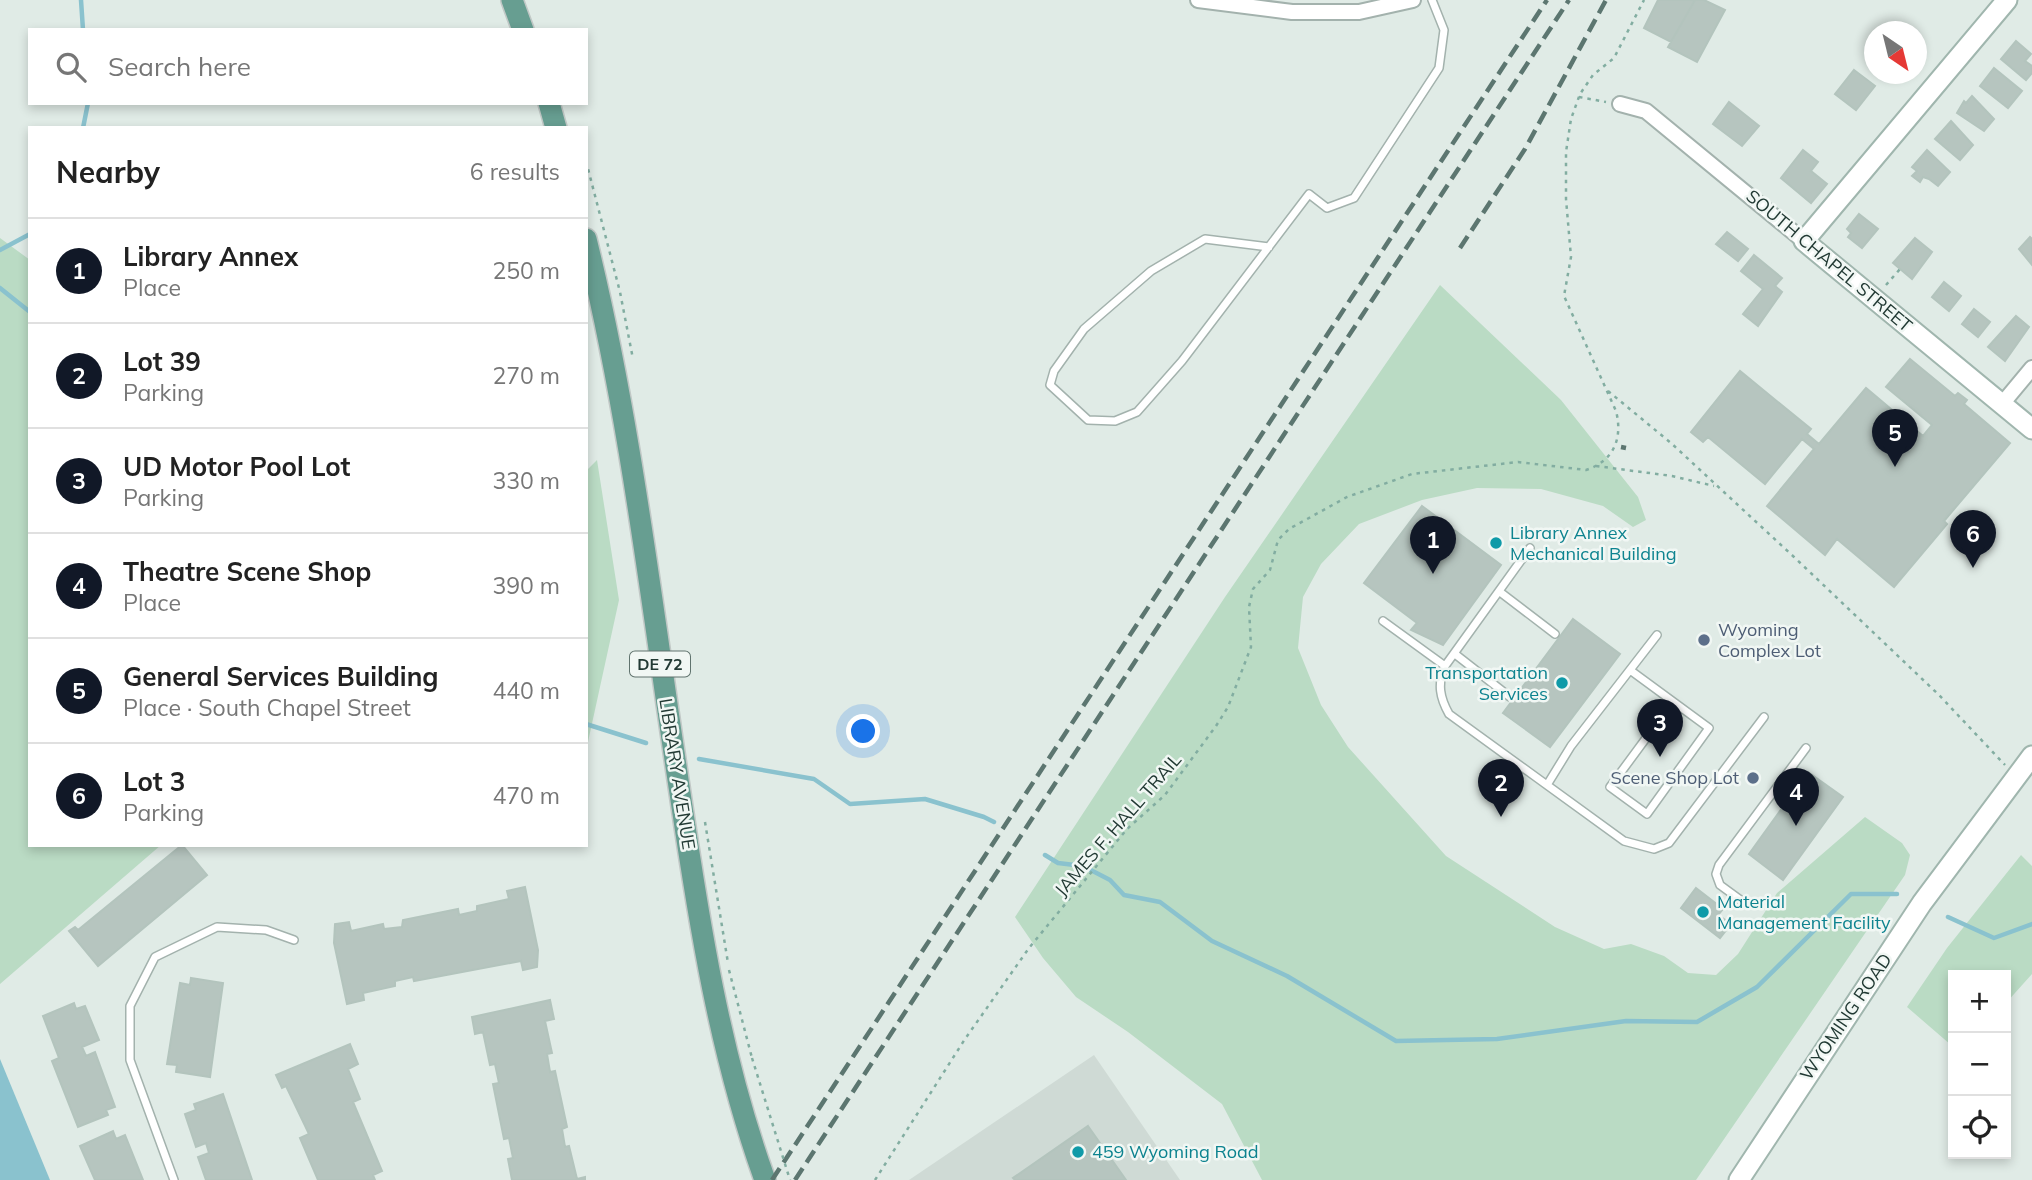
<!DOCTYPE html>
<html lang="en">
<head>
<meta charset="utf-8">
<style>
	:root { --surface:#fff; --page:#f6f6f6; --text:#222; --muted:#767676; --line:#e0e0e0; --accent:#111827 }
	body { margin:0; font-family:Mulish,sans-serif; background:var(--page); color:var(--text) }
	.controls { position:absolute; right:21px; bottom:21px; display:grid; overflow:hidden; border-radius:0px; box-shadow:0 4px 10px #0003 }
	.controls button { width:63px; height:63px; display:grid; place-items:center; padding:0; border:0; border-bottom:2px solid var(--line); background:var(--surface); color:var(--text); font:35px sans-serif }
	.compass { position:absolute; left:1864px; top:21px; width:63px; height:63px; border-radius:50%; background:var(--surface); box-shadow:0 4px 10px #0003; rotate:145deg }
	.you { position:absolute; left:864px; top:732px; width:24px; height:24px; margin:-18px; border:5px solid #fff; border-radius:50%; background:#1a73e8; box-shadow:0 0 0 10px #1a73e833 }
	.badge { display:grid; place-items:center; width:46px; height:46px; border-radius:50%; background:var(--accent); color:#fff; font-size:23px; font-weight:700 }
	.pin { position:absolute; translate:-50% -58px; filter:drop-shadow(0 2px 4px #0008) }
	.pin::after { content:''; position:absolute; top:37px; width:24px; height:21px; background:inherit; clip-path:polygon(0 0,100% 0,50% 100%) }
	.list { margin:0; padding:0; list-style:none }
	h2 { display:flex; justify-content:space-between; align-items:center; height:91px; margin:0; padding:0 28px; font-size:30px }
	h2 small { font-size:23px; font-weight:400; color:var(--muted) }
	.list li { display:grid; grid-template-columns:46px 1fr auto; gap:21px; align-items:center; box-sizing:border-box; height:105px; padding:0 28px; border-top:2px solid var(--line) }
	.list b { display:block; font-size:26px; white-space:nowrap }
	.list p { margin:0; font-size:23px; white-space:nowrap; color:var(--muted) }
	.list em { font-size:23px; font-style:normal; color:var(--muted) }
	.icon { flex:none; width:38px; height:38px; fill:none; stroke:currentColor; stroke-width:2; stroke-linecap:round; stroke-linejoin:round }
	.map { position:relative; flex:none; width:2032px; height:1180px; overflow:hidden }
	.search { position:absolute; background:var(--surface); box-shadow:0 4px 10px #0003; left:28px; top:28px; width:560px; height:77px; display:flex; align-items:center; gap:18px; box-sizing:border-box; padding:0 24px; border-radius:0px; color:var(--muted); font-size:26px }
	.panel { position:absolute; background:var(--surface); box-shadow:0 4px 10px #0003; left:28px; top:126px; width:560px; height:721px; border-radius:0px }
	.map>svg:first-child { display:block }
	.built { fill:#cfdad5 }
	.green { fill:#badbc4 }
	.water { fill:#8ac2ce }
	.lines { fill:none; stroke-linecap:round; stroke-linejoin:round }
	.stream { stroke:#8ac2ce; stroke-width:4.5 }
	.building { fill:#b6c5bf; stroke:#b3c4bd; stroke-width:2 }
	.lane-casing { stroke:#a3b2ad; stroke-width:10 }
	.street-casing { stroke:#a3b2ad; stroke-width:18 }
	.secondary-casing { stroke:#a0b6ae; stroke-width:23 }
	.primary-casing { stroke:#c1c8c6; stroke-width:24 }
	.path { stroke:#82ada1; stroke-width:2.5; stroke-dasharray:3.5 5; stroke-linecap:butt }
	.lane { stroke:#fff; stroke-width:7 }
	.street { stroke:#fff; stroke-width:14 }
	.secondary { stroke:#fff; stroke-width:19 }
	.primary { stroke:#679e91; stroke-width:21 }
	.rail { stroke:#5c7670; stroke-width:4.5; stroke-dasharray:14 7; stroke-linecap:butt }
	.path-bridge { stroke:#82ada1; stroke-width:2.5; stroke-dasharray:3.5 5; stroke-linecap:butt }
	.culture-dot { fill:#0f9aa8; stroke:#f1f7f4; stroke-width:2.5 }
	.service-dot { fill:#5c6f8a; stroke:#f1f7f4; stroke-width:2.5 }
	.labels { text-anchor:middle; stroke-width:5; stroke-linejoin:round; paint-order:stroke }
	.shield { fill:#f1f7f4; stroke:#60736e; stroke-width:2 }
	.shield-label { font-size:16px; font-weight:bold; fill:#223a34 }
	.street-label { font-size:18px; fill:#223a34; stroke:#f1f7f4 }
	.culture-label { font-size:18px; fill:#0d838f; stroke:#f1f7f4; text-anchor:start }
	.service-label { font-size:18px; fill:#4e5e75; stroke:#f1f7f4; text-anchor:start }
</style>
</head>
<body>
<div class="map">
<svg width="2032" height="1180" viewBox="0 0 2032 1180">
	<rect width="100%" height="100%" fill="#e0ebe6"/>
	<path class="built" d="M1094,1055L1180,1180H909Z"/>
	<path class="green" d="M0,238L30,260V845H161L0,984Z
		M1440,285L1561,400L1638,497L1646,520L1633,527L1603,506L1541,489L1477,488L1422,500L1359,524L1321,564L1303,597L1298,648L1321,705L1348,747L1446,856L1555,927L1604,949L1631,944L1664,956L1688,973L1716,975L1738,954L1777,893L1865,817L1902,843L1910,855L1905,875L1696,1180H1262L1222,1104L1128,1032L1076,997L1043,958L1015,917L1225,597Z
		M597,460L619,600L586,751V471Z
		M2021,855L2032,866V974L2006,1003V975H1953L1951,1045L1907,1007L1947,948Z"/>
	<path class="water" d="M0,1059L50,1180H0Z"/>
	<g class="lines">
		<path class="stream" d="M81,0L83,30
			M83,128L88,103
			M0,250L30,234
			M0,288L30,312
			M586,724L646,743
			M699,759L814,779L850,804L925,799L984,817L994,822
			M1045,855L1058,863L1083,866L1110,880L1124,895L1160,902L1212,941L1287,976L1396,1041L1497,1039L1626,1021L1697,1022L1757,987L1851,894H1897
			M1948,917L1994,938L2032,924"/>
	</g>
	<path class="building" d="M1658,0H1695L1671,42L1644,28Z
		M1695,0H1704L1725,10L1697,62L1668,47Z
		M2016,41L2031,54L2025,61L2032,66V73L2026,80L2001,59Z
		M1994,68L2022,91L2008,108L1980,86Z
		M1854,70L1875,86L1856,110L1835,94Z
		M1972,96L1994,119L1984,131L1957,113L1964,101L1966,103Z
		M1729,102L1759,126L1742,146L1713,124Z
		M1951,121L1973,145L1960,160L1935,139Z
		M1803,150L1818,162L1811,171L1827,184L1811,203L1781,178Z
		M1927,150L1950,172L1938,186L1929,179L1923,177L1920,182L1912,176L1917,171L1912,167Z
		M1859,214L1878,229L1862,248L1848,237L1851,233L1847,229Z
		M1727,232L1748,249L1738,261L1716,244Z
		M2030,237L2032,239V265L2019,249Z
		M1915,238L1932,252L1912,279L1893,263Z
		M1754,255L1782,278L1775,286L1782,292L1758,326L1743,314L1763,289L1741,271Z
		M1944,282L1961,296L1949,311L1932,297Z
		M1974,309L1990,322L1978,337L1962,324Z
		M2016,316L2029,327L2005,361L1988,347Z
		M1910,359L1955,396L1958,393L1967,400L1964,404L2010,443L1944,521L1947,524L1894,587L1837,539L1825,555L1767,506L1814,449L1802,439L1765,484L1708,437L1703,442L1691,432L1740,371L1811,429L1807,434L1819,444L1866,388L1923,436L1932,425L1886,387Z
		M1422,506L1501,565L1443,645L1411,630L1417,623L1364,583Z
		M1573,619L1620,654L1550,747L1503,713Z
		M1808,772L1843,797L1783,880L1749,854Z
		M182,845L207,875L98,966L69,931L75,927L78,930Z
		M525,887L538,950L537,967L523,970L521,961L414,981L413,977L395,981V986L363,993L364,1000L347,1004L334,943L335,924L349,922L351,931L383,924L384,929L402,927L403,920L458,909L459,915L477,911V906L509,899L507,891Z
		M1696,888L1723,909L1718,915L1731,924L1720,938L1681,908Z
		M191,978L223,983L210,1077L176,1072L177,1065L167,1064L180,983L190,985Z
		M550,1000L554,1019L545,1021L552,1053L547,1054L550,1072L555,1071L567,1127L562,1129L565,1147L569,1146L577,1179L585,1177V1180H512L508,1159L513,1158L509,1138L504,1139L493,1084L499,1083L495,1064L490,1065L483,1032L475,1034L472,1017Z
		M74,1003L76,1009L85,1006L99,1040L82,1047L86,1056L95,1052L115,1107L106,1110L108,1115L78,1127L52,1061L59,1058L43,1016Z
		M350,1044L358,1064L348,1069L360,1099L353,1102L382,1171L373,1175L375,1180H318L300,1138L309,1134L286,1086L282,1088L276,1075Z
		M223,1094L252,1180H206L198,1157L209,1153L206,1143L196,1147L185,1114L196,1110L194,1104Z
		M1088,1126L1126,1180H1015L1013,1178Z
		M113,1131L116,1139L125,1135L143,1180H95L80,1146Z"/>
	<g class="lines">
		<g class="lane-casing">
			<path id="lane" d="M1269,247L1205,239L1151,271L1084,329L1054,371L1050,385L1088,420L1115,421L1137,412L1182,361L1309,194L1327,208L1354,198L1439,68L1444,30L1432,0
				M1530,548L1445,666C1437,684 1440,698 1449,714L1624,841L1654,849L1669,843L1764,717
				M1500,592L1555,634
				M1383,621L1445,666
				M1455,654L1510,697
				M1630,670L1709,728L1647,814L1610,787L1672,703
				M1547,785L1571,746L1657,635
				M1746,904L1720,885L1716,874L1719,865L1806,748
				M174,1180L130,1060V1006L155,957L217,927L266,930L294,940"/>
		</g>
		<g class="street-casing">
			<path id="street" d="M1198,0L1292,12H1359L1413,0
				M1620,104L1646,111L1804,241
				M2002,404L2032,368"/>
		</g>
		<g class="secondary-casing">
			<path id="secondary" d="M2007,0L1804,241L2032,429
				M1739,1180L1922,903L2032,756"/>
		</g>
		<g class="primary-casing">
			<path id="primary" d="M512,0L523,30
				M549,103L556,128
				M586,239C631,421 652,608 680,793C699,923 720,1056 765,1180"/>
		</g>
		<path class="path" d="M1579,97L1606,102
			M586,161L620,292L633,359
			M1886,285L1900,269
			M1608,391L1671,443L1794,557L1939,695L2005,765
			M1596,466L1672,476L1714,486
			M705,822L728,963
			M729,970L752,1058
			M875,1180L965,1039L1029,948L1127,829L1165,795L1216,726L1228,707L1251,647L1249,607L1253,589L1270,570L1278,540L1289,529L1347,497L1412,474L1518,462L1586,470C1614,461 1623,438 1616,411L1564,296L1571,257L1566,199V152L1571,119L1580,94L1593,75L1614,58L1644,0"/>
		<use href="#lane" class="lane"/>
		<use href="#street" class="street"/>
		<use href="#secondary" class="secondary"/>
		<use href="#primary" class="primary"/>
		<path class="rail" d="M1460,248L1525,149L1606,0
			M1621,447L1626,448
			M772,1180L1547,0
			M795,1180L1569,0"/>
		<path class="path-bridge" d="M752,1058L790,1180"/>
	</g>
	<g class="culture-dot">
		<circle cx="1496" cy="543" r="7"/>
		<circle cx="1562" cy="683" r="7"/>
		<circle cx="1703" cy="912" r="7"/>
		<circle cx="1078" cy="1152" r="7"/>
	</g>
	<g class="service-dot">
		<circle cx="1704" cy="640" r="7"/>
		<circle cx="1753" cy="778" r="7"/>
	</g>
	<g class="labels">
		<rect class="shield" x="630" y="651.5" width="60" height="25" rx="5"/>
		<g class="shield-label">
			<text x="660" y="670">DE 72</text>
		</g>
		<g class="street-label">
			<text transform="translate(1829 261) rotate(40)" y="6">SOUTH CHAPEL STREET</text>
			<text transform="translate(677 774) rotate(81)" y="6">LIBRARY AVENUE</text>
			<text transform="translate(1118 825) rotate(-49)" y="6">JAMES F. HALL TRAIL</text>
			<text transform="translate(1846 1017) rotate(-56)" y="6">WYOMING ROAD</text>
		</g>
		<g class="culture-label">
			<text x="1510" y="539">Library Annex<tspan x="1510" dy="21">Mechanical Building</tspan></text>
			<text x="1548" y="679" text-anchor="end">Transportation<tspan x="1548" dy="21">Services</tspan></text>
			<text x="1717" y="908">Material<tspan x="1717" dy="21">Management Facility</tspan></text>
			<text x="1092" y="1158">459 Wyoming Road</text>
		</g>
		<g class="service-label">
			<text x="1718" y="636">Wyoming<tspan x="1718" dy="21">Complex Lot</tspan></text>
			<text x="1739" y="784" text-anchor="end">Scene Shop Lot</text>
		</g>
	</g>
</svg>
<div class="controls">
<button>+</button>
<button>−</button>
<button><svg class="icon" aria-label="locate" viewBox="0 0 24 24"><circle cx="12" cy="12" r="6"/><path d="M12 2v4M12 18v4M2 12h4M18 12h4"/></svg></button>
</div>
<svg class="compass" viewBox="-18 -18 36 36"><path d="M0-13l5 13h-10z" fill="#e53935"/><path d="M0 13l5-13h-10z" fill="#767676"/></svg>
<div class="you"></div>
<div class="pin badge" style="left:1433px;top:574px">1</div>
<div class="pin badge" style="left:1501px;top:817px">2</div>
<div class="pin badge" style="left:1660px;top:757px">3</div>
<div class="pin badge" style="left:1796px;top:826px">4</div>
<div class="pin badge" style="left:1895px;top:467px">5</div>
<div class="pin badge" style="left:1973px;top:568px">6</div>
<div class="search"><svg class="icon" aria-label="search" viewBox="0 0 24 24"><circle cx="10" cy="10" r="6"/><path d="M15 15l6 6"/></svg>Search here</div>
<section class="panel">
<h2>Nearby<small>6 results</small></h2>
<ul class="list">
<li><span class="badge">1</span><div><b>Library Annex</b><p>Place</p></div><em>250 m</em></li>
<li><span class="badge">2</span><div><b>Lot 39</b><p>Parking</p></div><em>270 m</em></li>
<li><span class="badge">3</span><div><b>UD Motor Pool Lot</b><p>Parking</p></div><em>330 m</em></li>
<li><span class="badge">4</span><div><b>Theatre Scene Shop</b><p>Place</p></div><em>390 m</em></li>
<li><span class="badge">5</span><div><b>General Services Building</b><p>Place · South Chapel Street</p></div><em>440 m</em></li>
<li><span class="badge">6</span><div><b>Lot 3</b><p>Parking</p></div><em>470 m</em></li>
</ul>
</section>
</div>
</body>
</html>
